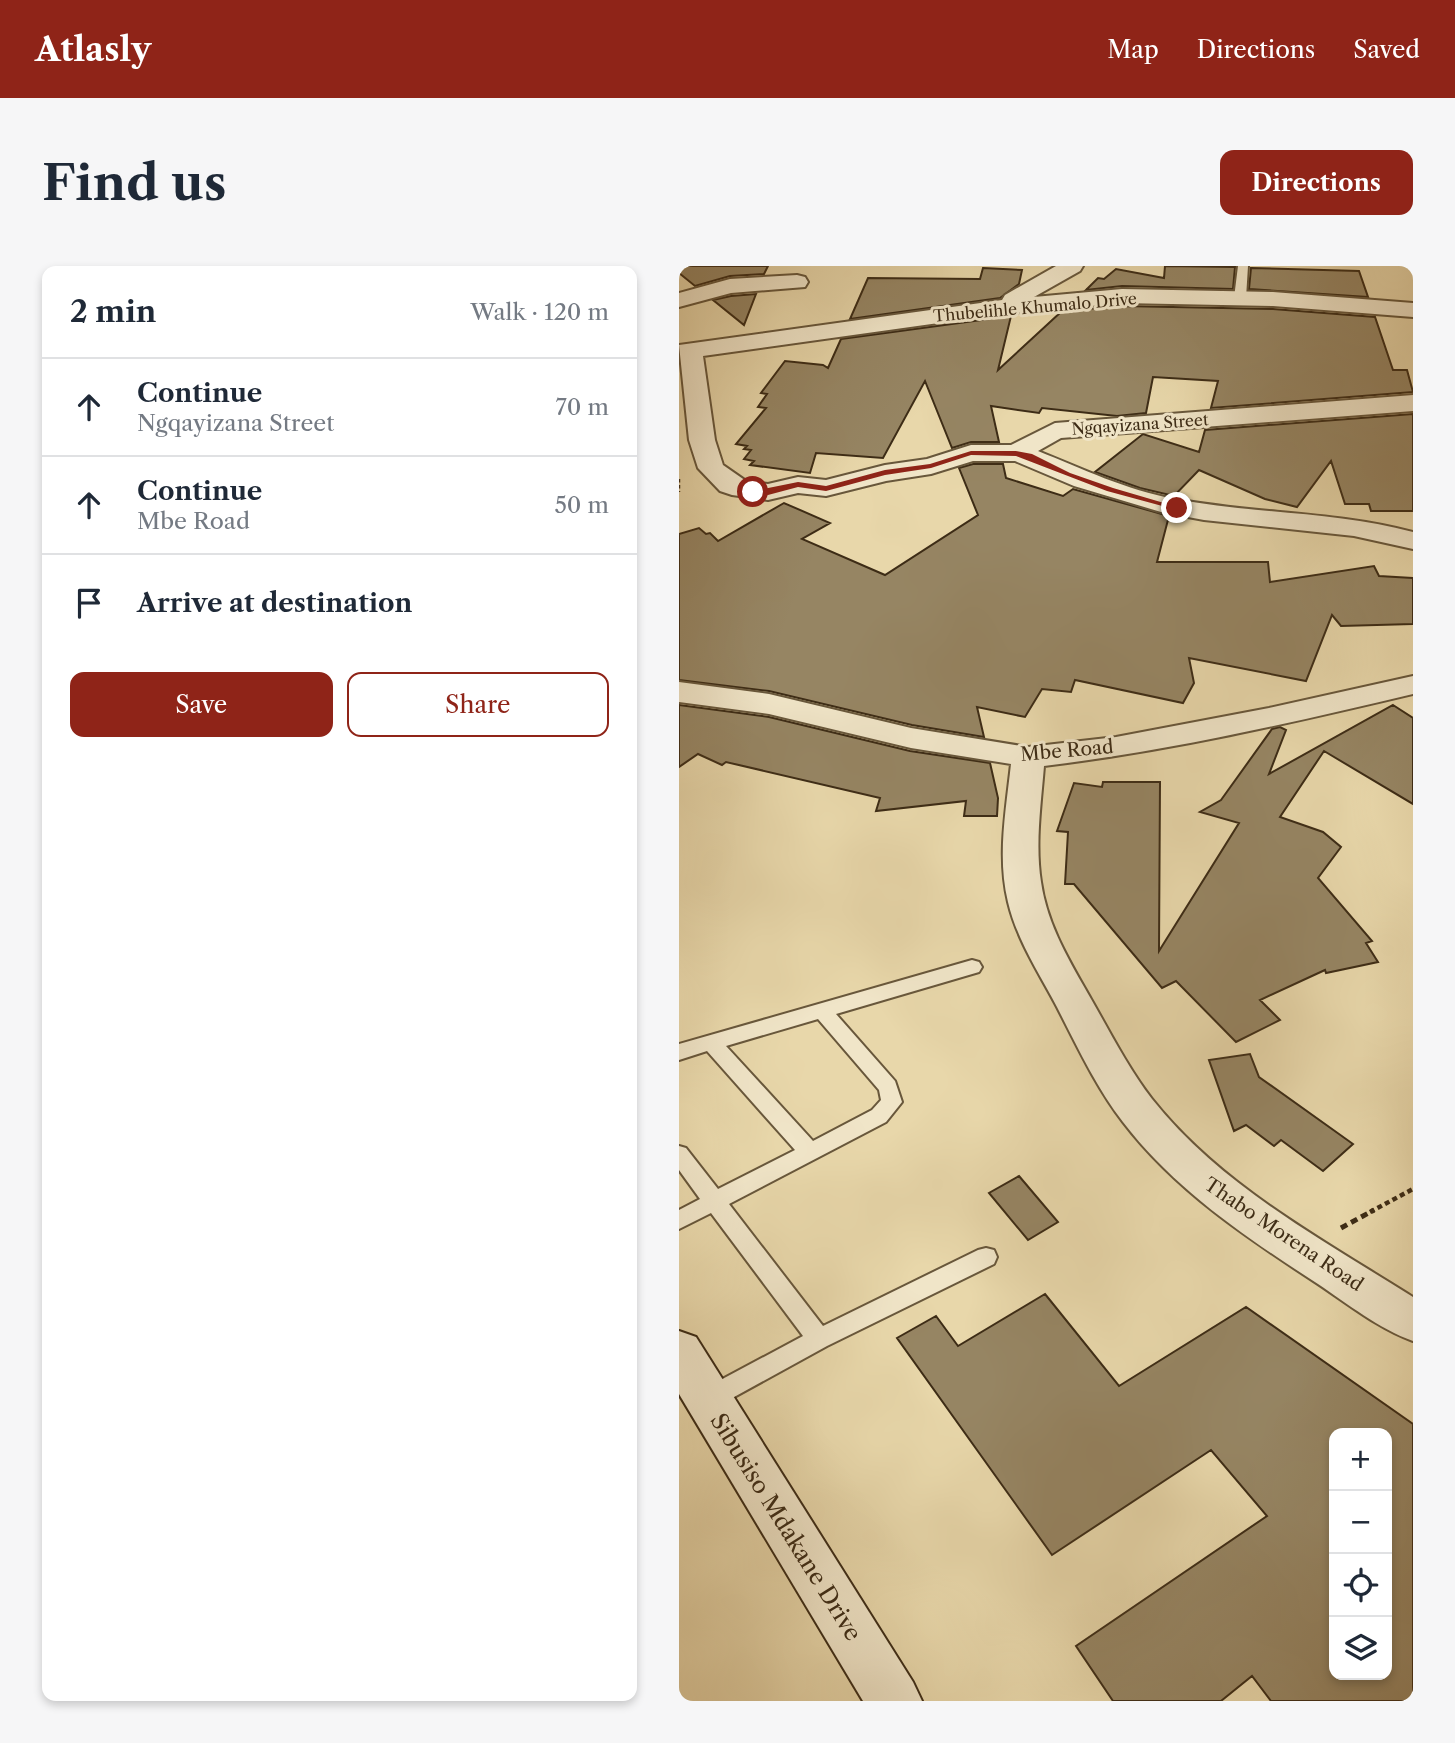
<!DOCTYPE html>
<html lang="en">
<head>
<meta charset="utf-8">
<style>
	:root { --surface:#fff; --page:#f6f6f7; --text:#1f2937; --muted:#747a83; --line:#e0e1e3; --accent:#8f2418 }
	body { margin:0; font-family:"Libre Caslon Text",serif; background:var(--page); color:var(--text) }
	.controls { position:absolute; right:21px; bottom:21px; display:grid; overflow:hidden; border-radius:14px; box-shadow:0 4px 10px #0003 }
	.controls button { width:63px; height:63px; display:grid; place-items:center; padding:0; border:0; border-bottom:2px solid var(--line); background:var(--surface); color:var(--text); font:35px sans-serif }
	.stop { position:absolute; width:21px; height:21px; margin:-16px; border:5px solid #8f2418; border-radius:50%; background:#fff }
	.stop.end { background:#8f2418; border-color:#fff; box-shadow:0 2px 7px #0008 }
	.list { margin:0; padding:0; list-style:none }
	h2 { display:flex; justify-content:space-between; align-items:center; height:91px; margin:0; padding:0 28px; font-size:30px }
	h2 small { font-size:23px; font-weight:400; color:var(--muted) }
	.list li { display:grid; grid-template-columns:46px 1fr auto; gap:21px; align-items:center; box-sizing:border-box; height:98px; padding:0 28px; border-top:2px solid var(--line) }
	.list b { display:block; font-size:26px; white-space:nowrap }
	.list p { margin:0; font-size:23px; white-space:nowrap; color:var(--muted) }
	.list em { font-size:23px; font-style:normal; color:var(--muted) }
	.actions { display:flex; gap:14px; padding:21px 28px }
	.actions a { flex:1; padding:16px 0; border:2px solid var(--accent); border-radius:14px; text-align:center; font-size:24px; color:var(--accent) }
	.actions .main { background:var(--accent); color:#fff }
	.icon { flex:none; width:38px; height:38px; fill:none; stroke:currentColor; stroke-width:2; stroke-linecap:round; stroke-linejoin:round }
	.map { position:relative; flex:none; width:734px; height:1435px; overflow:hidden; border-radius:14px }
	header { display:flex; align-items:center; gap:42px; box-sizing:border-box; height:98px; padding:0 35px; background:var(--accent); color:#fff }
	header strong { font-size:33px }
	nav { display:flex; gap:38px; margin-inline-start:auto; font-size:24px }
	.intro { display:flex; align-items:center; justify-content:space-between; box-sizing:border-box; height:168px; padding:0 42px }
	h1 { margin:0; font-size:49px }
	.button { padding:18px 32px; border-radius:14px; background:var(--accent); color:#fff; font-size:24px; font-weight:700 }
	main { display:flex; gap:42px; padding:0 42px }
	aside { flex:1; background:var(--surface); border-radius:14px; box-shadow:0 4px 10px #0003 }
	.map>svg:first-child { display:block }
	.building { fill:#968563; stroke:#3d2c16; stroke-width:2; fill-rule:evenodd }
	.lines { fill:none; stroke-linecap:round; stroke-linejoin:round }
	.lane-casing { stroke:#68573b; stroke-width:4 }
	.street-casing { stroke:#68573b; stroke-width:4 }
	.secondary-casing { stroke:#3d2c16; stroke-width:4 }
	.path-far2 { stroke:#3d2c16; stroke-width:2.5; stroke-dasharray:3.5 2.5; stroke-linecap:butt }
	.path-far1 { stroke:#3d2c16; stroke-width:4.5; stroke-dasharray:5 3.5; stroke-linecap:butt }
	.path { stroke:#3d2c16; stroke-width:5; stroke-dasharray:7 4.5; stroke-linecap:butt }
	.lane { fill:#f0e5c8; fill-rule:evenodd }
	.street { fill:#f0e5c8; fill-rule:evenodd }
	.secondary { fill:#f0e5c8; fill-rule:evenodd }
	.route { fill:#8f2418 }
	.labels { text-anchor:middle; stroke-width:6; stroke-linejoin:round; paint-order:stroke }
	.far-street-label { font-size:16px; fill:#3d2c16; stroke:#f0e5c8 }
	.street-label { font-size:19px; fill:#3d2c16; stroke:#f0e5c8 }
	.near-street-label { font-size:23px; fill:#3d2c16; stroke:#f0e5c8 }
</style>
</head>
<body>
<header>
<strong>Atlasly</strong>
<nav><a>Map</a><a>Directions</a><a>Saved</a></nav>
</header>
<div class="intro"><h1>Find us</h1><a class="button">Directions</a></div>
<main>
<aside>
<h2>2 min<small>Walk · 120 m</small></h2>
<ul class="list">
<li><svg class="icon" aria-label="ahead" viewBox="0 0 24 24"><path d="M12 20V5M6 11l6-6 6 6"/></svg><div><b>Continue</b><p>Ngqayizana Street</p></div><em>70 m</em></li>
<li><svg class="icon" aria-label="ahead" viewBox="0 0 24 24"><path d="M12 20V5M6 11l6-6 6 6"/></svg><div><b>Continue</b><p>Mbe Road</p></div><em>50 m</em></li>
<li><svg class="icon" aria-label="arrive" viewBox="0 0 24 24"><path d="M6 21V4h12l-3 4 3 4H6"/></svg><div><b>Arrive at destination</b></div></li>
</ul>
<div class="actions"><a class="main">Save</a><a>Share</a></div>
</aside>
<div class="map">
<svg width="734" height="1435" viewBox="0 0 734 1435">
	<rect width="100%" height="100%" fill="#e8d7aa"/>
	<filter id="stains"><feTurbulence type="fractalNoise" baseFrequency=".00286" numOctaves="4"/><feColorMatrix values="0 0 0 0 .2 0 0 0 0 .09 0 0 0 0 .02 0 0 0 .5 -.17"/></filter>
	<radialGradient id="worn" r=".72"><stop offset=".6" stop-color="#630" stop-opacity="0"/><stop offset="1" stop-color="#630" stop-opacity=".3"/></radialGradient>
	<path class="building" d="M0,0H89L85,8L51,10L16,20L0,7Z
		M486,0L556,1L554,23L443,20L407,24L419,12L425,13L437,3L485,12Z
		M304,2L343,4L340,18L321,32L171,53L189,12L301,13Z
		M572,2L680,5L689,31L570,23Z
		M77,28L65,59L34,34L52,30Z
		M443,40L594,43L696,51L714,104H728L734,126L532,142L539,115L474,111L467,147L438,150L363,142L360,147L312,140L320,176H292L273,182L246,115L204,192L137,187L131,207L71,199L75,195L65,193L72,184L65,183L68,180L57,178L87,142L79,141L88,128L82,127L106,95L144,99L149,102L162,73L332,50L319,104L383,45Z
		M734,148V245H692L690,238H666L652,195L618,241L586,233L520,204L495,230L461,222L416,206L464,168L520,186L526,164Z
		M294,198H324L327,212L384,230L394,223L490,250L478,296H589L591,316L695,300L700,310L734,312V358L662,360L653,349L627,415L510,392L515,417L504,437L396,414L392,426L363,423L346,451L298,441L305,471L233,459L90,425L0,414V268L20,262L27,268L31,267L39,275L105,237L151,257L123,273L206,309L299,249L280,202Z
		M0,439L90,451L231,485L311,497L319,532L318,550H285L287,535L197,545L201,532L47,496L43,499L19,488L0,501Z
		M714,439L734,452V538L645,485L601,551L644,566L662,581L639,612L693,675L687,677L699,696L647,707L646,704L581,734L601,754L557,776L497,715L483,722L395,618H386L389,566L378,565L395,517L423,521L424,516H481L480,685L560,557L521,546L542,534L593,463L601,461L607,464L590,508Z
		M571,788L580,811L674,878L644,905L602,874L595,880L567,859L555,865L530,794Z
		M340,910L379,956L349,974L310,927Z
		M366,1028L440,1120L567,1041L734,1158V1435H592L573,1410L542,1435H434L397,1380L588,1250L532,1184L373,1289L218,1072L257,1050L279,1080ZM655,1167H708V1409H655Z"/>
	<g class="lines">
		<g class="lane-casing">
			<path id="lane" d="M559,0H569L567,32L561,35L555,32Z
				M293,694L300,696L303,701L300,706L157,748L216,815L223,836L207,856L50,938L144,1060L299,984L307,982L315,984L318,991L315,998L148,1080L37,1141L29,1144L21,1141L17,1133L21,1125L124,1070L32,947L0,963V944L21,933L0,904V880L7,882L39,923L116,884L28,785L0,794V778ZM139,753L200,824L202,834L193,844L134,875L47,780Z"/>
		</g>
		<g class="street-casing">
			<path id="street" d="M377,0H404L401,5L355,31L443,23L594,26L734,37V51L594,40L443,37L324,48L24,90L36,174L44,199L67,215L89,218L119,211L147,214L206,199L248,193L292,179H332L376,157L734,129V145L382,172L359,185C404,203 447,224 496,233C575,248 656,245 734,266V283L675,270L525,254L482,246L395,220L336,195H294L252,208L207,215L147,230L119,227L89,234L53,229L41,225L19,202L10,174L0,79L323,34L326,29Z
				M118,9L126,11L129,16L126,21L52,27L0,41V27L51,13Z
				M734,410V428C612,457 490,485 365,500C362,538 356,578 362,616C368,659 391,696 412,733C431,766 449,802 473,833C541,919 642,973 734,1031V1075C700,1063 669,1038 639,1018C568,972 496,924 444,856C417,821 398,780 378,741C360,707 338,674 329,636C318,591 327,544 332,498L232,482L90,448L0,436V416L90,428L232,462L349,481L437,471L590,442Z"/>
		</g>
		<g class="secondary-casing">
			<path id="secondary" d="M0,1065L17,1071L234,1416L243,1435H184L0,1128Z"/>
		</g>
		<path class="path-far2" d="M0,213V226"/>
		<path class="path-far1" d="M691,946L734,923"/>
		<path class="path" d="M662,962L695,944"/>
		<use href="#lane" class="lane"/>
		<use href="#street" class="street"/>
		<use href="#secondary" class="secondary"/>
	</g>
	<path class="route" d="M292,185H337L353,188L391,207L434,222L502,242L498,244L428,225L337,190L292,189L252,202L206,209L147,225L119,221L89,229L70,226L119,216L147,220L206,204L251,198Z"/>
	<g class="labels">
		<g class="far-street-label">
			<text transform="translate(356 41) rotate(-5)" y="6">Thubelihle Khumalo Drive</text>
			<text transform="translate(461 158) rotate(-4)" y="6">Ngqayizana Street</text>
		</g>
		<g class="street-label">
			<text transform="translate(388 484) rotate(-5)" y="7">Mbe Road</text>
			<text transform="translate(605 968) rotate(34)" y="7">Thabo Morena Road</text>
		</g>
		<g class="near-street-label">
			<text transform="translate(107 1261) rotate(58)" y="8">Sibusiso Mdakane Drive</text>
		</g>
	</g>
	<rect width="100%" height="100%" filter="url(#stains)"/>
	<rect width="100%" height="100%" fill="url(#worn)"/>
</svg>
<div class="controls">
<button>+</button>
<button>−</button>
<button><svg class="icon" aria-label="locate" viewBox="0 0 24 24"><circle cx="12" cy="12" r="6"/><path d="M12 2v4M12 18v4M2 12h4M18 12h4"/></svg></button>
<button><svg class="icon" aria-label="layers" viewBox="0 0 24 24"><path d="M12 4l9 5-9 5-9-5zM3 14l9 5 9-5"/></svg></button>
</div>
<div class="stop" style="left:74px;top:226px"></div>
<div class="stop end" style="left:498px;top:242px"></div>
</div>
</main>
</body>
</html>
